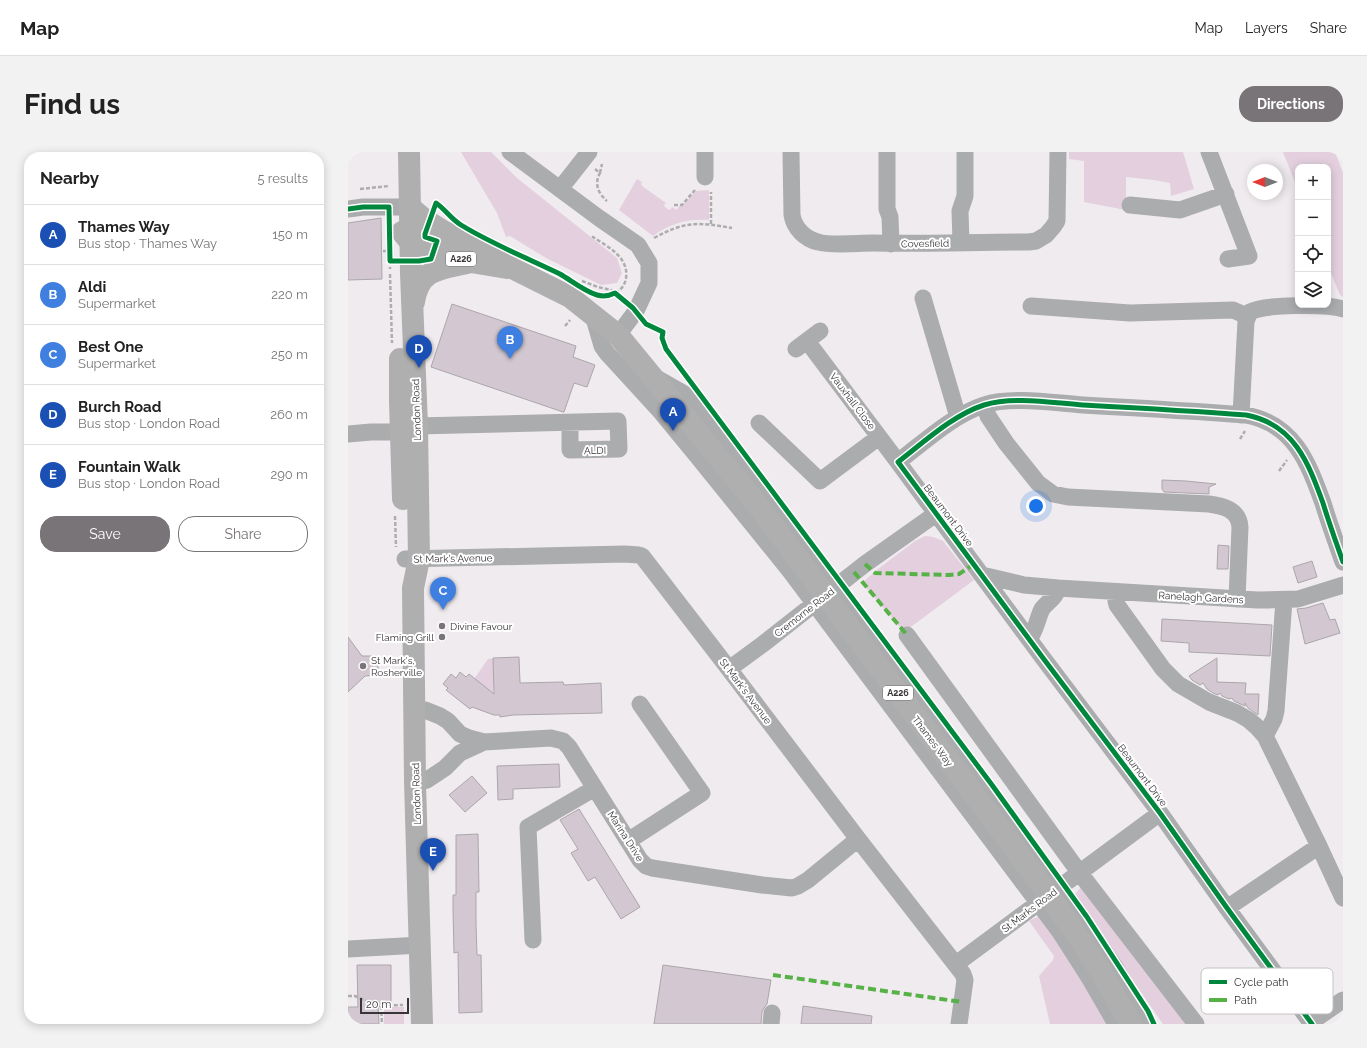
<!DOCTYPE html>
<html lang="en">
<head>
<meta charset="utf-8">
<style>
	:root { --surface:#fff; --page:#f2f2f2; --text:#222; --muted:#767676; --line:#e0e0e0; --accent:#787477 }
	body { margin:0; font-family:Raleway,sans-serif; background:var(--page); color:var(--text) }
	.controls { position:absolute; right:12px; top:12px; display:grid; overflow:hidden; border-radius:8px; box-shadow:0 2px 10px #0003 }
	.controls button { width:36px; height:36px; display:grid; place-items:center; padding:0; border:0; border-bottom:1px solid var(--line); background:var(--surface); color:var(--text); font:20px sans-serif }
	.compass { position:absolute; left:899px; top:12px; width:36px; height:36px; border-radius:50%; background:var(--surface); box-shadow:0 2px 10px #0003; rotate:270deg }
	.scale { position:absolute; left:12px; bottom:10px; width:49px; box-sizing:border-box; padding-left:4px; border:2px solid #383437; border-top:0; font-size:11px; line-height:14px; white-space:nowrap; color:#383437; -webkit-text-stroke:3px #fff; paint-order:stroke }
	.you { position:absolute; left:688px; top:354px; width:14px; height:14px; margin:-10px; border:3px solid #fff; border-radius:50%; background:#1a73e8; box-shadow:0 0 0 6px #1a73e833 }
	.badge { display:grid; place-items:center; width:26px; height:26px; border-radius:50%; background:var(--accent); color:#fff; font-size:13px; font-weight:700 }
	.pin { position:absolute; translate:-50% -33px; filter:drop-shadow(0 1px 2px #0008) }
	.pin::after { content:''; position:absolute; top:21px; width:14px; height:12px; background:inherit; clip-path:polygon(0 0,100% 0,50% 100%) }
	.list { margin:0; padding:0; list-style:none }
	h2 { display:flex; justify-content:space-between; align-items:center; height:52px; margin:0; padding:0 16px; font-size:17px }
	h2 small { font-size:13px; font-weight:400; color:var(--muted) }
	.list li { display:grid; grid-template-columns:26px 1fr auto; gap:12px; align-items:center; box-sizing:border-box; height:60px; padding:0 16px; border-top:1px solid var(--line) }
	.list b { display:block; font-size:15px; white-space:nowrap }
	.list p { margin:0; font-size:13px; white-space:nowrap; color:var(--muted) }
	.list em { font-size:13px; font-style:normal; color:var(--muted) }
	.actions { display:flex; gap:8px; padding:12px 16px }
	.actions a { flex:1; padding:9px 0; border:1px solid var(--accent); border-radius:16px; text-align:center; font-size:14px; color:var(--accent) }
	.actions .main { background:var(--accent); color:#fff }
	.icon { flex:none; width:22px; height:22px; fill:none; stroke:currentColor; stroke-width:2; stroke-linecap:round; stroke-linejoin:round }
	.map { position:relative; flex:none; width:995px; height:872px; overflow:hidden; border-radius:16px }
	header { display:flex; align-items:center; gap:24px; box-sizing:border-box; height:56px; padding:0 20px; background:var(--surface); border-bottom:1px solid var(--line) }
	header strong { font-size:19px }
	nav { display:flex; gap:22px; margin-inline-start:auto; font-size:14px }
	.intro { display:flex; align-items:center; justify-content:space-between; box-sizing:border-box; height:96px; padding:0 24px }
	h1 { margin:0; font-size:28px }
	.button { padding:10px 18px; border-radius:16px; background:var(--accent); color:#fff; font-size:14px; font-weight:700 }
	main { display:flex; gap:24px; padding:0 24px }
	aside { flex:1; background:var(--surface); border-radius:16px; box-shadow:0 2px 10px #0003 }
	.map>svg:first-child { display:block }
	.green { fill:#e3cfde }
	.building { fill:#d3c8d1; stroke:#aba6aa }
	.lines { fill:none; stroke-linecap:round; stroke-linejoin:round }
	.path { stroke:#adadae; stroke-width:2.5; stroke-dasharray:4 2; stroke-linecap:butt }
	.minor { stroke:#abacad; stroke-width:17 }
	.major { stroke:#afafb0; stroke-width:22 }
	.rail { stroke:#b2b1b3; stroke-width:3; stroke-dasharray:5 5; stroke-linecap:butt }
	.quiet { stroke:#56b246; stroke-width:4; stroke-dasharray:8 4; stroke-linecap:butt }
	.cycleway-casing { stroke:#fff; stroke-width:8 }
	.cycleway { stroke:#00873e; stroke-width:5 }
	.poi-dot { fill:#787477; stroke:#fff; stroke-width:1.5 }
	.labels { text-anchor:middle; stroke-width:4; stroke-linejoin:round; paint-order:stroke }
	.shield { fill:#fff; stroke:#747173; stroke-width:1 }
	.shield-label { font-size:9px; font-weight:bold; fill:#383437 }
	.street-label { font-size:10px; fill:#383437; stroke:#fff }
	.poi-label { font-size:10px; fill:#383437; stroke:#fff; text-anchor:start }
	.key { fill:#fff; stroke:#c3c2c3; stroke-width:1 }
	.key-label { font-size:11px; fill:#383437 }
</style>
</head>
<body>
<header>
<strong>Map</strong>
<nav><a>Map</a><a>Layers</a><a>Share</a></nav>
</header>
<div class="intro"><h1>Find us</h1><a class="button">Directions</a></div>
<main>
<aside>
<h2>Nearby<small>5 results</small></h2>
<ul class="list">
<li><span class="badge" style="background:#1a4fb4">A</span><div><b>Thames Way</b><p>Bus stop · Thames Way</p></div><em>150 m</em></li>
<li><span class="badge" style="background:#3f7fe0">B</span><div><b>Aldi</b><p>Supermarket</p></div><em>220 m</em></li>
<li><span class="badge" style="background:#3f7fe0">C</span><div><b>Best One</b><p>Supermarket</p></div><em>250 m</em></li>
<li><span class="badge" style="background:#1a4fb4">D</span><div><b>Burch Road</b><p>Bus stop · London Road</p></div><em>260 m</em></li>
<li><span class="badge" style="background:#1a4fb4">E</span><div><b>Fountain Walk</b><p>Bus stop · London Road</p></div><em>290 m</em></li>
</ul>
<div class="actions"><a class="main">Save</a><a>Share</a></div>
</aside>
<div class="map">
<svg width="995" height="872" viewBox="0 0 995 872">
	<rect width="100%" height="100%" fill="#f0ebef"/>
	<path class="green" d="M113,0H143L169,26L269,106L274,121L269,131L253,133L198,106L162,84L158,85L149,61Z
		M721,0H835L846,37L823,44L822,31L806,28L778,25V58L736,50V9L721,7Z
		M935,0H987L995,21V145L992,143L980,114V15H950V38Z
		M289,27L294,30L293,32L294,34L318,51L316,53L317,55L321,58L323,57L324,55L329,58L331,54L335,53L348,39L361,38V68C339,67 323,71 305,84L271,58Z
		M577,384L585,385L595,389L626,428L556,480L514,431L530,417L567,389Z
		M171,505L174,563L158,533L145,534L146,563L123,555L126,527L140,507Z
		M736,732L841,872H815L725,744Z
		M695,762L759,872H702L691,824L705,808L706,804L681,769Z
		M37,855H56V872H36V856Z"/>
	<path class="building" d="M33,66L34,127L0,128V71Z
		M104,152L228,194L225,205L247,213L239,235L226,231L216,260H215L83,215Z
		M814,328L838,329L868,332L861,335V342L816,340L814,337Z
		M870,393L881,394L880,417H869Z
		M964,409L969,425L950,431L945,415Z
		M975,451L982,468L987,467L992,481L957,492L949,457L958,456Z
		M814,467L924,473L922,504L841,500V491L813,489Z
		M0,485L14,504H30V523L17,524L0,540Z
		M171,505L172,531L215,530L216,533L253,531L254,561L165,563L152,565V563H146L124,555L122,557L98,538L100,536L95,532L103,522L108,526L112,520L118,525L121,522L146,542L145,506Z
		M869,506V530L898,531L897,542H911L910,563L900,556L897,551V554L886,549L884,546L881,547L874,544L872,541L870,543L865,541L859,537L855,531L852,533L844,528L841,524Z
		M211,612L212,635L165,637V647L150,648L149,614Z
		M124,624L139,641L117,660L101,643Z
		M231,657L292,755L273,767L247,725L240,729L223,701L230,697L212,668Z
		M130,682L131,740H128V772L129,803H133L134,860L111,861L110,800L106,801L105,758V743H108V683Z
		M9,813H43V852H30L31,872H0V855H10Z
		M315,813L423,828L419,852L416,856L414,860L413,872H306Z
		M455,854L524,864L523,872H453Z"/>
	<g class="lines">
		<path class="path" d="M247,17L252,21C246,32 250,41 259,49
			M252,21L254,12
			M12,37L41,34
			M326,53H334L347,38
			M363,72V40
			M306,86C337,69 350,70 384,76
			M35,99H42
			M42,109V117
			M42,122L44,191
			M234,129L250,135L263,138L267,141C273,138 277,133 278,126C281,105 260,95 245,85L246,83
			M217,174L222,168
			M892,287L897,279
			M931,319L939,308
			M47,364L48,395
			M0,844H7L29,854L55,853
			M33,854L34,872"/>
		<path class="minor" d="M162,0L251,66L290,93L301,111V131L288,159L270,183
			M357,0V25
			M443,0L444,63C446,76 457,87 470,90C483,94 510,91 525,91C577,92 629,90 681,90L688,89L698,83L705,75L709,69L710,0
			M539,0V57L542,65L543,92
			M861,0L901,104L880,107
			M212,37L241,0
			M782,53L832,58L878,42
			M0,57L15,55H62
			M613,90L612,59L617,44V0
			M575,146L610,265
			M683,154L782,161L885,158L899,164
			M245,163L254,194L259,201L313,260L350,305L442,419L712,780L742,827L768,872
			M459,189L550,310
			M448,197L472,179
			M310,227L347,248L693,710L767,815L799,872
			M637,253L640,264L658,291L690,331L705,342L720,345L861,352C876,354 891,358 892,375L889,447
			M893,263L898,169L902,160C916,152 980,152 995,157
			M411,271L472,329L531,285
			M69,274L270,269L271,297L222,298V271
			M0,282L23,280H66
			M57,407L276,402L291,403L294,404L381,517L510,687L615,822L617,828L611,872
			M634,423L676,433L710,436
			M768,440V449L769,453L815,517L830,532L861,550L889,561L901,568L909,575L917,584
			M936,448L928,559L926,567L917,584L971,694L995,746
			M559,483L731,720L848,872
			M681,487C688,479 689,467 694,457C699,450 708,446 710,436L909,448L950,447L995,433
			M381,517L415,492L517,412L589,361
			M67,557L77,558L92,564L100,569L112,582L121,586L136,590L203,586L215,589L221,595L292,708L298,714L304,716L414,733L444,736L450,734L460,728L510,687
			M67,630L79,628L97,616L112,601L136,590
			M280,689L354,641L292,552
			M879,756L971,694
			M185,788L180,675L247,636
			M0,797L73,793
			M608,812L812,661
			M963,870L995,848
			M423,872L424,861
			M964,872L879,756L812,661L695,506L550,310C576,290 605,263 636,253C664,244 706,251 735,253C790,256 844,259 898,263C946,272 960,310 975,351C981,371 988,390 995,410"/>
		<path class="major" d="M61,0L63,121L69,274L71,407L65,436L67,630L74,872
			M62,55L76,67L95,79L142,100L166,117L222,145L270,183L408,351L673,705L724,776L753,820L783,872
			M54,80L62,90L123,110L159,116
			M66,150C71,116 93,117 123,110
			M52,207V250L55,347"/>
		<path class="rail" d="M991,0L995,10"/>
		<path class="quiet" d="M517,412L527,421L601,423L611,422L626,412
			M506,420L559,483
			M425,823L614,850"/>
		<g class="cycleway-casing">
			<path id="cycleway" d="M0,57L15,55H41L42,109H71L83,107L89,89L77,85V82L88,51C98,58 102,66 113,73C144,92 179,106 212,122C224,129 236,139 249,143C256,145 261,144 267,141L285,156L298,172L315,180L314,186L318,197L644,633L739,765L800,859L806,872
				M964,872L879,756L812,661L695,506L550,310C576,290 605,263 636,253C664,244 706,251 735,253C790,256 844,259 898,263C946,272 960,310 975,351C981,371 988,390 995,410"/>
		</g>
		<use href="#cycleway" class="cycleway"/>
	</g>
	<g class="poi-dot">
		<circle cx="94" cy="474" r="4"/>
		<circle cx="94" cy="485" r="4"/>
		<circle cx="15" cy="514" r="4"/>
	</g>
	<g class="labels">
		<g class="shield">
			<rect x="98" y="100" width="30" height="14" rx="3"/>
			<rect x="535" y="534" width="30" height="14" rx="3"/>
		</g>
		<g class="shield-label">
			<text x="113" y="110">A226</text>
			<text x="550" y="544">A226</text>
		</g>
		<g class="street-label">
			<text transform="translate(577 91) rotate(-1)" y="4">Covesfield</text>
			<text transform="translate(505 249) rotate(53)" y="4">Vauxhall Close</text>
			<text transform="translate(68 258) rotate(-92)" y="4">London Road</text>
			<text transform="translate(247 298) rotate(-1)" y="4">ALDI</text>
			<text transform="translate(601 363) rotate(53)" y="4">Beaumont Drive</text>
			<text transform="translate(105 406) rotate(-1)" y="4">St Mark's Avenue</text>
			<text transform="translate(853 445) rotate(3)" y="4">Ranelagh Gardens</text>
			<text transform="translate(456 460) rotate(-38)" y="4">Cremorne Road</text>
			<text transform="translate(398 539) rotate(53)" y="4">St Mark's Avenue</text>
			<text transform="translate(585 589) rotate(53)" y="4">Thames Way</text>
			<text transform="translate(795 623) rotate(53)" y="4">Beaumont Drive</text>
			<text transform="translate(68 642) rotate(-92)" y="4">London Road</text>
			<text transform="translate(278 684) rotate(57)" y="4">Marina Drive</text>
			<text transform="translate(681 758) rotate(-37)" y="4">St Marks Road</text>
		</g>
		<g class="poi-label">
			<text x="102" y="478">Divine Favour</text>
			<text x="86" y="489" text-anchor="end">Flaming Grill</text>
			<text x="23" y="512">St Mark's,<tspan x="23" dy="12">Rosherville</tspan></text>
		</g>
	</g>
	<rect x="853" y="816" width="132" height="46" rx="6" class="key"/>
	<rect x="861" y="828" width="18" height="4" fill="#00873e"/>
	<rect x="861" y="846" width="18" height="4" fill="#56b246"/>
	<g class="key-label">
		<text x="886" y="834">Cycle path</text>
		<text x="886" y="852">Path</text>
	</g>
</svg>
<div class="controls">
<button>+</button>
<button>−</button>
<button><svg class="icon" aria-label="locate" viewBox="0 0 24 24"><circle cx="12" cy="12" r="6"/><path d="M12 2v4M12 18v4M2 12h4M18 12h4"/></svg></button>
<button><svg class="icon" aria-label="layers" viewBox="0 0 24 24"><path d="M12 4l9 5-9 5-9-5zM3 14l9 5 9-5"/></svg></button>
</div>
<svg class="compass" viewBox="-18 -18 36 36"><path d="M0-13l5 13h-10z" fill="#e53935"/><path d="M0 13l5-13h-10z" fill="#767676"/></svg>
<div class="scale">20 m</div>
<div class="you"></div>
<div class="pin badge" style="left:325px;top:279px;background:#1a4fb4">A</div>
<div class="pin badge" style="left:162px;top:207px;background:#3f7fe0">B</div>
<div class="pin badge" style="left:95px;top:458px;background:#3f7fe0">C</div>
<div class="pin badge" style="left:71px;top:216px;background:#1a4fb4">D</div>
<div class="pin badge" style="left:85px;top:719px;background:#1a4fb4">E</div>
</div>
</main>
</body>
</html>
